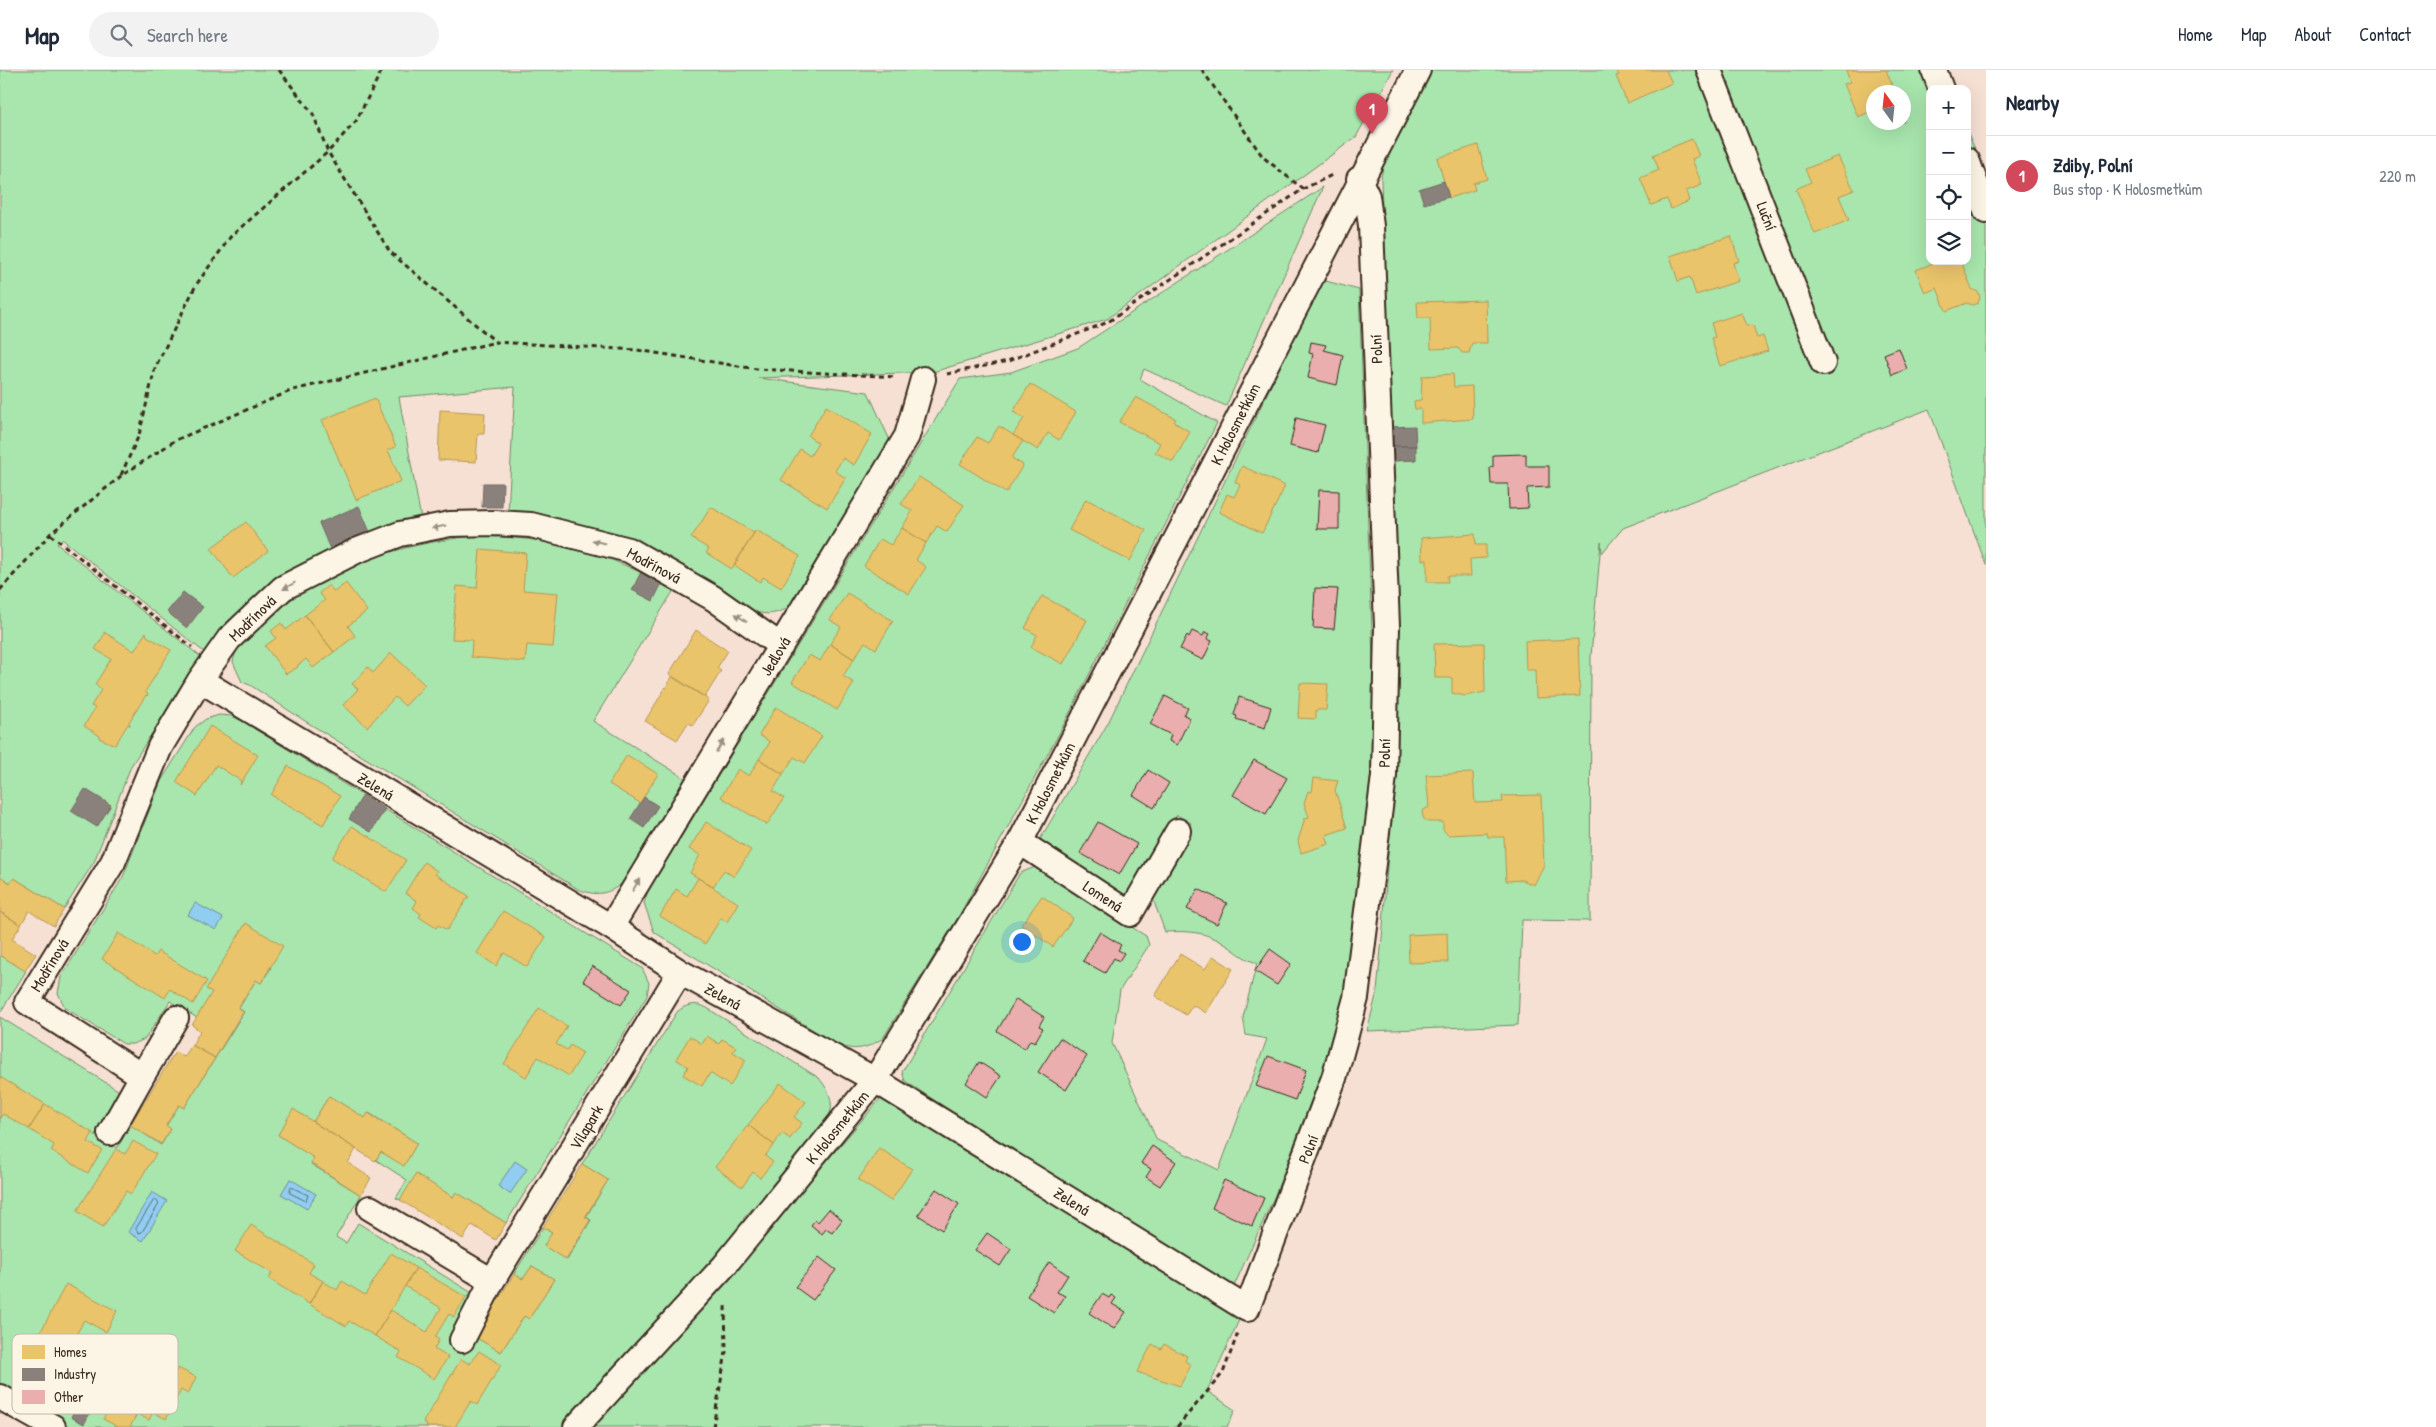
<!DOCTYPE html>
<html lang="en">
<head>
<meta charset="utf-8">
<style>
	:root { --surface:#fff; --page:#f2f2f3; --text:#1f2937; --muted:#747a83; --line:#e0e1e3; --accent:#d1495b }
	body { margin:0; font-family:"Patrick Hand",sans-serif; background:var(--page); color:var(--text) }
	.controls { position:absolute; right:15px; top:15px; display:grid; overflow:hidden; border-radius:10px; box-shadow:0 5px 20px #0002 }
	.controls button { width:45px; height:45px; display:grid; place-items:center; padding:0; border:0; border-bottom:1px solid var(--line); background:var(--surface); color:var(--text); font:25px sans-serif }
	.compass { position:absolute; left:1866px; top:15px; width:45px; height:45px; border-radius:50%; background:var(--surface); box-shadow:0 5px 20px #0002; rotate:345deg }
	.you { position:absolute; left:1021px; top:871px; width:18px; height:18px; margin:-12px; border:4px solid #fff; border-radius:50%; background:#1a73e8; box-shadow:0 0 0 8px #1a73e833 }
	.badge { display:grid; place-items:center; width:32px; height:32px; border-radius:50%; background:var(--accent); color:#fff; font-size:16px; font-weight:700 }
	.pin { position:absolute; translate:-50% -41px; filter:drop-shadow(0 1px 2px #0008) }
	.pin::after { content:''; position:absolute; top:26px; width:18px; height:15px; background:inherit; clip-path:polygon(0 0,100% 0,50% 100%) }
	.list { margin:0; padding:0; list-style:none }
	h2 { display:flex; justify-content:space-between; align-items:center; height:65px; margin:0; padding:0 20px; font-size:21px }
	h2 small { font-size:16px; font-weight:400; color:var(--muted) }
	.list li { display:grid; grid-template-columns:32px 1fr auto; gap:15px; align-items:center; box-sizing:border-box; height:80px; padding:0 20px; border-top:1px solid var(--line) }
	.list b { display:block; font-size:19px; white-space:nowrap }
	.list p { margin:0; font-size:16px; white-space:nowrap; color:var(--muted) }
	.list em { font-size:16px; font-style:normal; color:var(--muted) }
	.icon { flex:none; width:28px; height:28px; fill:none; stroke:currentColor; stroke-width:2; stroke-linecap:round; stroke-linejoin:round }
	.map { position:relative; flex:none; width:1986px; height:1357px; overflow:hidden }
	header { display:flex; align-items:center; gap:30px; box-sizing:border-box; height:70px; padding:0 25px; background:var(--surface); border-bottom:1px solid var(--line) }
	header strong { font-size:24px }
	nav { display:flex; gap:28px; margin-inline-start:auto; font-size:18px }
	.search { width:350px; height:45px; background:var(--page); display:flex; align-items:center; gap:12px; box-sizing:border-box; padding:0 18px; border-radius:28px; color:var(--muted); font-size:19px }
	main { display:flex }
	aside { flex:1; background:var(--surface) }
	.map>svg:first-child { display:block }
	.green { fill:#a8e6ad; stroke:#728866; fill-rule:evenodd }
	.water { fill:#91cdf1; stroke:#6f8c9d }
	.homes { fill:#e9c46a; stroke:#b59653 }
	.industry { fill:#8a817c; stroke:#726760 }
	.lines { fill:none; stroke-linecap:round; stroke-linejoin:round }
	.shore { stroke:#5d6b72; stroke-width:1 }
	.building { fill:#e9aead; stroke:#3b2a1e }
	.street-casing { stroke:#3b2a1e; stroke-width:28 }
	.path { stroke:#3b2a1e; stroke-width:3; stroke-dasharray:5 4; stroke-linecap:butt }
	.street { stroke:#fcf5e5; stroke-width:24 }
	.oneway { fill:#9c9082 }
	.labels { text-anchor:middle; stroke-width:5; stroke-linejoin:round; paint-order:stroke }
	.street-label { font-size:16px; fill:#3b2a1e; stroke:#fcf5e5 }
	.key { fill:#fcf5e5; stroke:#c2b8a9; stroke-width:1 }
	.key-label { font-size:14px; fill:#3b2a1e }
</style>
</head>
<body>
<header>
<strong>Map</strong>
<div class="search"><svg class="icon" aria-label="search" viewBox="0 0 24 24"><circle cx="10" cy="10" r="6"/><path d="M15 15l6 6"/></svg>Search here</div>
<nav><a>Home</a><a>Map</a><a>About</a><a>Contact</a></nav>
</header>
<main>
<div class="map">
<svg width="1986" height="1357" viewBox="0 0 1986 1357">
	<rect width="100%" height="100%" fill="#f6e0d4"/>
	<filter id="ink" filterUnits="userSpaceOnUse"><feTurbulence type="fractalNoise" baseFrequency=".02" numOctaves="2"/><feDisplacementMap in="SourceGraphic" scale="10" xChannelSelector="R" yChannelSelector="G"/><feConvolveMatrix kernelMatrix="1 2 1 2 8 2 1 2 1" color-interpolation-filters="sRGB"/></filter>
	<g filter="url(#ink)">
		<path class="green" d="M0,0H1393L1356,67L1107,249L933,302L758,308L868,322L893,377L790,537C776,544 768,546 753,541L621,467L570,452L508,443L515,317L399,327L421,449C332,472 262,509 204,582L62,469L57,474L201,587L131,696L94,792L64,839L14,808L11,813L0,807Z
			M1430,0H1941L1930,19V191H1967V61L1986,104V495L1929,339L1623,458L1602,483L1601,472L1591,586L1590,851L1522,850L1518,955L1367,961L1377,922L1383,857L1400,603L1390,391L1416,390L1389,357L1381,108L1385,86ZM1874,22H1904V52H1874Z
			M1323,117L1226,336L1144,299L1140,309L1217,353L1061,660L959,846L883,968C867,979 854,982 836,974L654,862L644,833L648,821L960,309L1011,302L1078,278Z
			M1322,210L1359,220L1373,589L1372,668L1370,715L1340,955L1275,1125L1230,1225L905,1011L902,1002L1020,803L1035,797L1146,866L1149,875L1120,920L1112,973L1157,1070L1219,1100L1267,969L1246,965L1243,947L1257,893C1243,889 1235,880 1223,873C1204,861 1186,861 1165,862L1150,821L1191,753L1177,745L1129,827L1117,831L1035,778L1108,653Z
			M474,466C553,467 605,481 674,520L593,651L688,710L624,812C609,824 596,827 578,819L305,651L250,615L242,612L233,592C237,571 254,558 270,545C333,495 395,475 474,466Z
			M219,645L232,646L242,651L642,898L649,913L647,926L506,1153L456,1122L453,1127L417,1105L400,1130L396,1128L407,1110L376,1090L381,1082L404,1095L417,1073L369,1043L365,1048L329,1026L313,1052L294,1040L278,1065L315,1088L311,1094L361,1125L336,1167L346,1173L358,1153L477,1226L448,1275L464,1285L475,1267L501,1282L524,1246L529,1249L554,1209L532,1196L523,1209L514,1204L543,1157L552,1163L544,1176L567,1190L591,1150L586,1147L608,1110L582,1094L677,942C686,934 696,932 707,938L819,1008C826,1017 833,1027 831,1040C827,1063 762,1127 743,1149L747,1152L629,1285L582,1331L562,1357H70L0,1315V947L121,1022L95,1065L117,1078L131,1055L161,1075L171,1059L166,1056L179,1035L184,1038L244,942L239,938L256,910L261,913L271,898L239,878L197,948L170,931L145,969L133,974H124L65,938L58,923L61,907L123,807L161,711L195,657L206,649Z
			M0,885L26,901L0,943Z
			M895,1026L1239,1250L1207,1321L1235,1340L1227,1357H591L721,1213L882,1027Z"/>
		<path class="water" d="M195,833L223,848L216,860L188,845Z
			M515,1091L527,1099L510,1124L498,1116Z
			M290,1109L316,1124L307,1139L281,1124Z
			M152,1122L167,1131L143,1171L128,1162Z"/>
		<path class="homes" d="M1616,0H1666L1672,13L1627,33L1616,6L1619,5Z
			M1846,0H1886L1895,22H1874V43L1872,41L1858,47L1844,14L1850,12Z
			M1692,69L1699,86L1692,89L1702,115L1686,121L1689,131L1671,139L1667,129L1651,135L1640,108L1659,100L1653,85Z
			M1478,75L1487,109L1473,113L1475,120L1449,128L1437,88Z
			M1838,86L1854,120L1839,126L1849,150L1815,164L1796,119L1811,112L1805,99Z
			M1731,166L1739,191L1733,193L1739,211L1696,225L1690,207L1678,211L1670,186Z
			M1938,191H1961L1972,219L1978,222L1980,227L1978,233L1972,235L1967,233L1946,241L1937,218L1925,223L1916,200Z
			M1486,230L1487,273H1472L1469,283H1462L1458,278L1431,279L1430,248H1418L1417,232Z
			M1742,243L1747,256L1753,255L1757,268L1763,266L1768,281L1720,296L1711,268L1715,267L1711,253Z
			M1453,304L1454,317L1472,316L1473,349L1421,353V339H1415L1414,331L1421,330L1422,306Z
			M1030,314L1076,342L1059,370L1048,363L1038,380L1013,365L1024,348L1013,342Z
			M1136,327L1176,349L1174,352L1190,362L1173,392L1155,382L1160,373L1119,352Z
			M375,328L396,377L388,380L401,411L356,430L322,350Z
			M826,336L872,364L854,395L843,388L835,401L846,408L827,438L781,410L800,379L810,386L818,373L808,366Z
			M440,340L485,343L484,364H478L476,392L438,390Z
			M999,356L1023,371L1012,388L1023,395L1006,423L960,394L977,367L988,373Z
			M1242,396L1285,416L1262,463L1219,442L1227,424L1234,427L1240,415L1235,412Z
			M919,407L964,435L947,462L937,456L926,473L902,458L912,441L901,434Z
			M1086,429L1146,460L1130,491L1069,460Z
			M711,437L754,463L732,499L706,483L709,479L691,468Z
			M246,452L268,481L233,508L211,478Z
			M902,458L926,473L916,490L926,497L909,524L864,496L880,469L891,475Z
			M756,460L800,486L781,518L763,507L760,512L734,495Z
			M1475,464L1476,475H1486V488L1470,489L1471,506H1447L1448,512H1427V490H1422L1421,468Z
			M480,479L526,483L523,520L558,523L553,577L527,575L525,592L471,587L472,570L452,569L457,516L477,518Z
			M346,513L367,541L348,556L355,566L334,582L305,545L325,530L319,523L329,515L334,522Z
			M847,523L893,551L876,579L865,572L854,589L830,574L841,557L830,550Z
			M1042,526L1087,550L1063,594L1031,577L1037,565L1025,558Z
			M305,545L334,582L313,598L306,589L297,596L298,597L286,604L265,576L276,568L271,561L281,553L286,560Z
			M696,560L728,581L717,598L721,601L705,627L669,604Z
			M104,562L134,581L146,562L147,566L171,580L145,622L148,624L147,626L146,625L129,652L130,656L128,654L115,675L99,668L100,666L84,656L95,638L91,636L101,620L95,614L111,589L95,579L104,565Z
			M1578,569L1580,626L1536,628L1535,600H1526L1525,571Z
			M1484,573L1485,622L1465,626L1452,623V608H1435L1434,574Z
			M830,574L854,589L843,606L854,613L837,640L792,612L809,585L820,591Z
			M391,583L425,615L405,636L395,627L367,657L343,635L358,619L352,614L368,597L373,603Z
			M672,607L709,630L693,655L688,653L677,670L645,651Z
			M1300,613L1328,614L1326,640H1316V649L1298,648Z
			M776,637L822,666L805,693L794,687L783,704L759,689L770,672L759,665Z
			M210,656L258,685L240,715L241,711L216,695L197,726L176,712Z
			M627,685L658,704L640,733L609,714Z
			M759,689L783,704L773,721L784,728L767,755L721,727L738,699L749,706Z
			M288,696L340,726L323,755L271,725Z
			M1473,703L1475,733L1503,732L1502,726L1541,725L1544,795L1534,815L1522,810L1506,811L1504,767H1488L1487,763L1448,765L1443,760V752H1428L1423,748L1422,741L1429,737L1426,705Z
			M1314,708L1338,711L1335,720L1347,758L1326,765L1329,774L1301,783L1298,771L1305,748L1309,747L1304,733L1308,721L1312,722Z
			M706,752L751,780L734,807L724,800L713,817L690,803L700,785L689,779Z
			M352,756L406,790L386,822L332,788Z
			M424,792L437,801L435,804L469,826L447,860L438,855L436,858L419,847L421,844L413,838L417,831L405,823Z
			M0,806L10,813L14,808L64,839L54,856L29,841L21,855L0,842Z
			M698,808L738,833L727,852L721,848L705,874L660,846L676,819L687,826Z
			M1042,826L1073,848L1053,877L1021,855Z
			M503,841L546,867L527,897L504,883L496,896L477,883Z
			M0,842L21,855L12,869L36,884L25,901L0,885Z
			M246,853L283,876L261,913L256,910L238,938L243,941L215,988L192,975L200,961L192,955L212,922L206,919Z
			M118,863L155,886L158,881L207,911L193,934L170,919L165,928L102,889Z
			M1447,863L1448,892L1409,893L1408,865Z
			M1180,884L1205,899L1213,886L1233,899L1206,943L1193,935L1186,945L1155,926Z
			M539,938L567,956L556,974L567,980L570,975L583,983L569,1006L538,987L526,1007L504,994Z
			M690,966L702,974L707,966L719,974L722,969L736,977L733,982L746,990L730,1016L710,1003L702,1016L683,1005L688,997L676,989Z
			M192,975L215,988L184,1038L179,1035L166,1055L171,1059L161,1074L130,1055L175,982L184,987Z
			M0,1007L45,1034L29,1059L3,1044L0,1048Z
			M780,1013L806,1032L794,1047L802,1053L790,1069L782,1063L774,1075L748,1055Z
			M329,1026L365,1048L368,1043L417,1073L404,1096L381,1082L375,1091L313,1052Z
			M45,1034L93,1063L88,1072L102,1080L88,1103L51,1081L54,1075L29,1059Z
			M293,1039L356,1079L348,1093L371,1108L361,1125L311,1093L314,1088L278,1065Z
			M748,1055L774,1075L765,1086L773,1092L760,1108L753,1102L742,1117L715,1097Z
			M133,1071L156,1084L131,1124L126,1121L103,1157L77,1141L116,1079L125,1084Z
			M879,1078L912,1099L891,1131L858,1110Z
			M582,1094L608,1110L585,1147L590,1150L566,1190L544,1176L552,1162L543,1157Z
			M416,1104L453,1127L456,1122L506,1153L496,1170L472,1155L463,1169L400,1130Z
			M251,1155L314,1194L309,1203L323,1211L309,1234L269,1209L272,1203L235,1181Z
			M391,1183L416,1198L375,1266L349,1251L346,1256L309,1234L323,1211L337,1220L342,1211L365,1225Z
			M532,1196L554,1209L529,1249L524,1246L501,1282L475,1267L514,1204L523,1209Z
			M416,1198L466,1227L454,1247L449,1244L435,1267L439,1270L434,1279L448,1287L434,1309L398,1287L401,1282L375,1266L391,1240L427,1262L441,1238L405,1216Z
			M66,1214L117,1241L106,1262L84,1250L69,1279L40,1263Z
			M1152,1274L1161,1279L1164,1274L1187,1286L1185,1291L1191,1295L1180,1316L1137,1302Z
			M479,1281L501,1295L477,1335L471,1331L455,1357H426L427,1355L423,1352L461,1289L470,1294Z
			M145,1291L173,1306L178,1298L196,1307L188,1324L181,1320L166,1349L153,1342L149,1350L137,1344L130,1357H118L103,1349L123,1311L132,1316Z"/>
		<path class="industry" d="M1444,111L1449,127L1424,134L1419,119Z
			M1415,356L1416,376H1390L1389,357Z
			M1390,376H1416V390L1390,391Z
			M483,413H503L502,437H482Z
			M359,436L370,462L330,479L319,453Z
			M641,502L662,513L653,531L632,520Z
			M183,522L203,537L187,558L167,542Z
			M85,719L111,735L97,757L71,741Z
			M363,725L385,739L371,762L349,749Z
			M644,727L658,736L644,758L630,749Z
			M83,1322L97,1330L84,1354L71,1347Z"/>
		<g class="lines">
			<path class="shore" d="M291,1117L308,1125L306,1131L290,1123Z
				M155,1129L159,1134L142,1162L139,1163L136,1159Z"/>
		</g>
		<path class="building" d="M1311,272L1326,275L1324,280L1343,285L1337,315L1308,308L1313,284L1309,283Z
			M1899,278L1907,299L1892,305L1884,284Z
			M1296,348L1325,355L1318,383L1290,376Z
			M1526,384V396H1549V417L1527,418L1528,438L1509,439L1508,414H1491L1490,398L1493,397V385Z
			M1319,420L1339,421V459H1317Z
			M1315,518L1338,519L1334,559L1313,558Z
			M1192,561L1203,566L1205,562L1210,564L1207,569L1212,571L1203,590L1180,579L1187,565L1189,567Z
			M1165,626L1188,638L1184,645L1190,648L1177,675L1169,671L1171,665L1150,654Z
			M1239,627L1271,637L1265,658L1236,649L1237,646L1234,645Z
			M1254,690L1287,708L1266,744L1233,725Z
			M1148,700L1169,713L1154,738L1133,725Z
			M1098,752L1137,774L1119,805L1080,783Z
			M1198,819L1227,833L1217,854L1187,839Z
			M1100,862L1121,875L1118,880L1124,883L1119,891L1114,888L1105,903L1083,891Z
			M1270,879L1291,894L1277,915L1255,901Z
			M592,896L631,920L621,935L583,911Z
			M1016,929L1044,947L1039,956L1043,958L1035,972L1030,970L1025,979L997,961Z
			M1060,968L1087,986L1066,1020L1038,1002Z
			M1268,986L1306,1000L1295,1030L1256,1016Z
			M979,992L1001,1006L987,1027L966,1013Z
			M1152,1076L1176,1092L1160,1116L1146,1107L1151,1099L1141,1093Z
			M1224,1110L1264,1128L1252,1156L1212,1138Z
			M936,1119L959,1134L942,1160L918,1145Z
			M829,1139L842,1150L832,1163L826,1159L822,1164L811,1155L815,1150L818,1152Z
			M987,1163L1011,1179L1000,1196L975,1180Z
			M819,1187L836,1200L813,1230L795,1217Z
			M1049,1192L1068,1205L1057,1222L1065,1226L1054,1243L1027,1226Z
			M1102,1224L1109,1228L1111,1225L1116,1228L1112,1234L1126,1242L1114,1259L1089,1243Z"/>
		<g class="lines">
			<g class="street-casing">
				<path id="street" d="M1709,0L1823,293
					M1934,0L1941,19
					M1967,90L1986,141
					M200,610L611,857L680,902L875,1010L1247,1239L1334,1008L1356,928L1384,706L1387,556L1371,156L1367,126L1359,109
					M1020,772L1130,844L1178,761
					M611,857L907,366L923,309
					M176,948L142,1006L27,932L113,792L160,677L200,610L229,569L283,518L356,481L400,464L450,454L495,453L531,455L629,480L713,528L781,576
					M110,1063L142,1006
					M370,1138L492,1211
					M462,1270L492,1211L680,902
					M0,1327L53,1357
					M576,1357L724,1196L875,1010L1020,772L1418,0"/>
			</g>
			<path class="path" d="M279,0L313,44L328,82L390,182L496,272L637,280L757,299L896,307
				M1202,0L1263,87L1303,119
				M947,304L1008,291L1108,252L1303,119L1334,104
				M121,405L139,365L155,298L196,215L231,166L328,82L356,51L382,0
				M50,464L192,577
				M0,520L50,464L121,406L176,370L293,320L496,272
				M713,1357L726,1282L725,1234
				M1177,1357L1223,1303L1238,1263"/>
			<use href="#street" class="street"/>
		</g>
		<defs><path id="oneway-solid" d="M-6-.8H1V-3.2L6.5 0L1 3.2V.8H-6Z" transform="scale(1.25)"/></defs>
		<g class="oneway">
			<use href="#oneway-solid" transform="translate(439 457) rotate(169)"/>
			<use href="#oneway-solid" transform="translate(599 472) rotate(-166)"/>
			<use href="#oneway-solid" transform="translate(289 516) rotate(150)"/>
			<use href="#oneway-solid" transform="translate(741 548) rotate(-145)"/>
			<use href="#oneway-solid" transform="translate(720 676) rotate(-59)"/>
			<use href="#oneway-solid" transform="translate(636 815) rotate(-59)"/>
		</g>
	</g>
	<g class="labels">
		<g class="street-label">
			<text transform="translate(1767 146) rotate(69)" y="6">Luční</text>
			<text transform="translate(1376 279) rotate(-92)" y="6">Polní</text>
			<text transform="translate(1235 354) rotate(-63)" y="6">K Holosmetkům</text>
			<text transform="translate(654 495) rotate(28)" y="6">Modřínová</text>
			<text transform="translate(252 548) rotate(-44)" y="6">Modřínová</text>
			<text transform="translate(775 586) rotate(-59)" y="6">Jedlová</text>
			<text transform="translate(1384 683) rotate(-89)" y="6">Polní</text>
			<text transform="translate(1050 713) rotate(-63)" y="6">K Holosmetkům</text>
			<text transform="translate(376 716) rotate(31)" y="6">Zelená</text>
			<text transform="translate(1103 826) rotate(33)" y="6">Lomená</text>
			<text transform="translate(49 895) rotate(-59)" y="6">Modřínová</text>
			<text transform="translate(723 926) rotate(29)" y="6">Zelená</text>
			<text transform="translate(586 1057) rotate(-59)" y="6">Vilapark</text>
			<text transform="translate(837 1057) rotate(-51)" y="6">K Holosmetkům</text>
			<text transform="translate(1308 1079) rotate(-69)" y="6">Polní</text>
			<text transform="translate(1072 1131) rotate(32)" y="6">Zelená</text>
		</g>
	</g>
	<rect x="12" y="1264" width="166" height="80" rx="8" class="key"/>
	<rect x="22" y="1275" width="23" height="14" fill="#e9c46a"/>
	<rect x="22" y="1298" width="23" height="13" fill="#8a817c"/>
	<rect x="22" y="1320" width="23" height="14" fill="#e9aead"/>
	<g class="key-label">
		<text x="54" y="1287">Homes</text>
		<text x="54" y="1309">Industry</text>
		<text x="54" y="1332">Other</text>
	</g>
</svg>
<div class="controls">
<button>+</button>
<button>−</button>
<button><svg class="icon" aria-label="locate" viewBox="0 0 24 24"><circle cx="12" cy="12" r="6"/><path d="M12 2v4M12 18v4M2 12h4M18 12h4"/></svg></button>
<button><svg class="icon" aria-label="layers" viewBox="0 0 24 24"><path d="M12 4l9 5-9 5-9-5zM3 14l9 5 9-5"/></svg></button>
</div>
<svg class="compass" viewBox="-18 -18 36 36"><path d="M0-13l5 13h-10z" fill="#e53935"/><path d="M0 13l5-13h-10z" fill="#747a83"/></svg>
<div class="you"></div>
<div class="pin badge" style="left:1372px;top:64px">1</div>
</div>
<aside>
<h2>Nearby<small></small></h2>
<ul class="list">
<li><span class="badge">1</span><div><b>Zdiby, Polní</b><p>Bus stop · K Holosmetkům</p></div><em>220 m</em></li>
</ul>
</aside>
</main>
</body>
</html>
